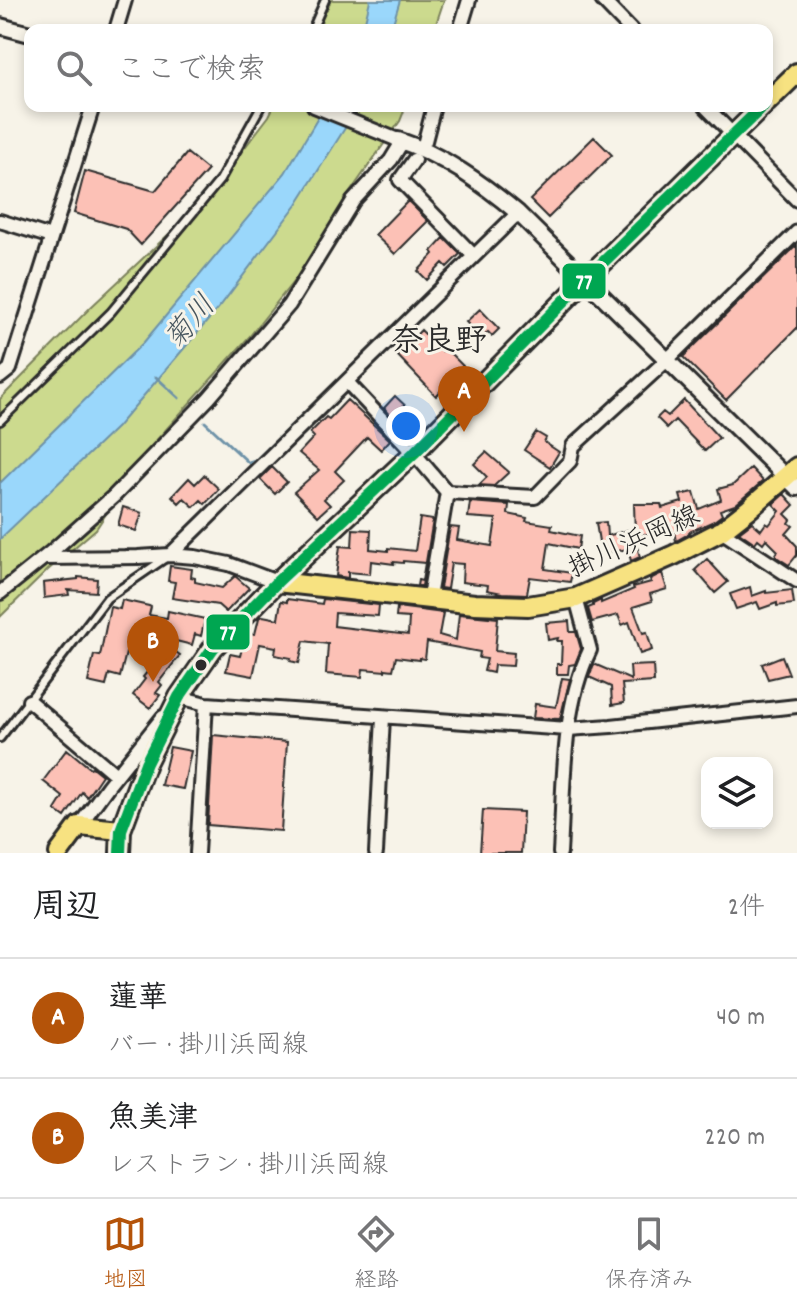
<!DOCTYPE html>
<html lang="ja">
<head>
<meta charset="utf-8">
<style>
	:root { --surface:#fff; --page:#f2f2f2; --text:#202124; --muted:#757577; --line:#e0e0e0; --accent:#b45309 }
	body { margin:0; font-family:Dekko,"Klee One",sans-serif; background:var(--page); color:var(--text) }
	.controls { position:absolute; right:24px; bottom:24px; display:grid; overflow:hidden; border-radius:16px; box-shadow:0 4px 12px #0003 }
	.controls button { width:72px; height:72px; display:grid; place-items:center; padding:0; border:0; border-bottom:2px solid var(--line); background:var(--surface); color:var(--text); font:40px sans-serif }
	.you { position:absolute; left:406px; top:426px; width:28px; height:28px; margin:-20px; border:6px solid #fff; border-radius:50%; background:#1a73e8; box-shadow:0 0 0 12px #1a73e833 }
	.badge { display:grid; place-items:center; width:52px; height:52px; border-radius:50%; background:var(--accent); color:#fff; font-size:26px; font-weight:700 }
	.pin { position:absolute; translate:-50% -66px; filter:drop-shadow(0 2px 4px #0008) }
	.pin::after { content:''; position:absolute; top:42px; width:28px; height:24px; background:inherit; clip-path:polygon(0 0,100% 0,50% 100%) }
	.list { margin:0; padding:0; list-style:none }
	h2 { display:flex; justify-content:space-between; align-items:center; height:104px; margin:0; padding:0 32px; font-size:34px }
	h2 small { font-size:26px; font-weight:400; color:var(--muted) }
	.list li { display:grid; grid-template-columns:52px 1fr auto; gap:24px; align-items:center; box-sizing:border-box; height:120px; padding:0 32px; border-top:2px solid var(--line) }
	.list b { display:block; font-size:30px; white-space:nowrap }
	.list p { margin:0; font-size:26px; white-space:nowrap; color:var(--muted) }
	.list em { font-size:26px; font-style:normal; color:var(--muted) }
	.icon { flex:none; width:44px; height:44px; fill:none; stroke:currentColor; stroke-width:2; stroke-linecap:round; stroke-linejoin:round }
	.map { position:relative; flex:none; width:797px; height:853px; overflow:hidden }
	.search { position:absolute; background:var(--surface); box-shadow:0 4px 12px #0003; left:24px; right:24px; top:24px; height:88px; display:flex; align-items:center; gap:20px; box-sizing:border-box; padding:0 28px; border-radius:16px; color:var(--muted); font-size:30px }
	.sheet { height:344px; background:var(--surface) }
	nav { display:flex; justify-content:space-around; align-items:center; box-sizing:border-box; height:112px; border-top:2px solid var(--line); background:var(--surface); font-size:22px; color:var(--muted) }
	nav a { display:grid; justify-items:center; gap:4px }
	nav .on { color:var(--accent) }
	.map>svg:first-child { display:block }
	.green { fill:#ccda8e; stroke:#7c825c; stroke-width:2 }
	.water { fill:#9ad7fb; stroke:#6e92a8; stroke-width:2 }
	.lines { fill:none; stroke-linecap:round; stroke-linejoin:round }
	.stream { stroke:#6e92a8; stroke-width:3 }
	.building { fill:#fcc1b6; stroke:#2b2b2b; stroke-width:2 }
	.service-casing { stroke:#2b2b2b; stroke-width:12 }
	.minor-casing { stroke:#2b2b2b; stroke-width:18 }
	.tertiary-casing { stroke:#2b2b2b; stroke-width:20 }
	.primary-casing { stroke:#2b2b2b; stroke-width:24 }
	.service { stroke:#f7f3e8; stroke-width:6 }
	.minor { stroke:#f7f3e8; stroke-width:12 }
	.tertiary { stroke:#f7f3e8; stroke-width:14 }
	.primary { stroke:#f7e281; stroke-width:18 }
	.bus-1-casing { stroke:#f7f3e8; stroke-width:18 }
	.bus-1 { stroke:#00a651; stroke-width:12 }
	.bus-dot { fill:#2b2b2b; stroke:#f7f3e8; stroke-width:3 }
	.labels { text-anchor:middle; stroke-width:6; stroke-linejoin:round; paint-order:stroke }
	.street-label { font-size:28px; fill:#2b2b2b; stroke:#f7f3e8 }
	.water-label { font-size:30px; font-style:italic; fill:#47565f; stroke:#f7f3e8 }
	.quarter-label { font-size:32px; font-weight:bold; fill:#2b2b2b; stroke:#f7f3e8 }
	.line-badge { stroke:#f7f3e8; stroke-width:3 }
	.badge-label { font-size:22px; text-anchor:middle; font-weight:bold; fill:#fff }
</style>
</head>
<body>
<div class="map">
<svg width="797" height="853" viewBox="0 0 797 853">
	<rect width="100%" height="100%" fill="#f7f3e8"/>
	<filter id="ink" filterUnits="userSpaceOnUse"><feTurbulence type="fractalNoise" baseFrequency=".0125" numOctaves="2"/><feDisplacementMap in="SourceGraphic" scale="16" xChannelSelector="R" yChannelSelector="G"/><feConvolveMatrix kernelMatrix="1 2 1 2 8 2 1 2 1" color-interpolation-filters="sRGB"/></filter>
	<g filter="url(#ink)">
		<path class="green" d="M331,0H444L434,30H316Z
			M274,106H406L400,121L348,195L297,277L249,337L151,446L96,529L48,570L0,617V399L91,307L203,202L269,116Z"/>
		<path class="water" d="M370,0H400L391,30H363Z
			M325,106H359L297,204L221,305L117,427L0,539V483L144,342L285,173Z"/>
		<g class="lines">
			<path class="stream" d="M156,377L179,398
				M205,422L249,463L255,461L372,348"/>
		</g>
		<path class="building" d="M594,137L612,155L548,218L530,200Z
			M187,153L208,170L141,245L126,229L74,213L85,171L155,191Z
			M408,201L428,221L395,254L375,235Z
			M444,238L460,254L447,267L443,263L427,280L418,271L434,254L432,251Z
			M797,245V328L726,400L683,357Z
			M480,309L499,329L492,336L488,332L482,338L466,322Z
			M421,330L442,351L445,348L463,366L436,396L397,355Z
			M395,396L411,411L398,423L384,408Z
			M347,400L390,440L381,450L367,437L335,471L344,480L324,499L330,505L318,516L294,492L319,470L299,453L314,437L310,433L326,417L329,419Z
			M684,400L719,438L705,451L675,420L667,428L657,418L663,412L668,416Z
			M536,432L546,438L544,442L559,452L550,467L524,450Z
			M486,452L509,472L494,486L479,485L487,477L474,464Z
			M272,467L287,482L275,494L260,479Z
			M751,468L763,481L735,505L720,510L722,515L714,521L689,532L690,533L676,541L674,532L635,535L634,504H661L662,508L682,502L680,495L694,492L699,509L721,500L718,489L733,485Z
			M204,475L219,489L205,504L201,500L194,507L184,498L179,503L172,496L189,478L195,484Z
			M784,494L794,505L785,514L791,520L789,523L793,526L786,534L797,546V555L789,565L775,556L778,551L766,539L763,543L758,539L755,543L739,532L752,522L761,530L766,523L769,525L780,511L773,504Z
			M470,502L509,505L508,514L527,518L526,521L552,525L551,530L580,536L578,549L549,543L545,569L572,573L570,582L530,577L527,594L502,593L487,590L488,585L462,582L463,564L451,563L447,589L440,588L450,527L459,528L457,540L492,546L496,519L468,517Z
			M123,507L142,513L136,531L118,525Z
			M420,518L433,520L422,586H417L418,580L422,581L425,563L403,561V563L393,562L394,564L371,561L370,574L348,572V578L336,576L340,546L352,547L353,529L371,530L370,549L388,551V548L415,551Z
			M606,522L607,536L632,529L640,557L631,561L628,549L601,554L596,523Z
			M707,559L728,582L715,593L695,570Z
			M170,566L192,569L191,577L195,578V582L222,588L235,576L249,588L226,612L218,605L172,598L175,582L168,581Z
			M662,573L667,589L650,594L652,601L633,607L643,633L647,632L652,650L640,654L629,622L622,625L618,615L592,622L588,608L593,606V604L601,600V603L634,589L633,587L651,582L650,579Z
			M78,577L97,579L96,592L68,590L69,595L44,598L43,583L78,579Z
			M750,587L752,596L766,591V593L792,590L794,604L777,606V603L760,609L757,602L736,609L730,594Z
			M287,599L322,604L323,599L379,605L378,616L335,613L334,626L408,635L409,618L396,617L397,607L443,613L439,635L456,640L459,614L498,618L495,651L514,653L513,666L494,665L493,673L484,671L487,659L479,658L480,652L427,642L425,659L419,658V660L396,657L393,670L385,669V671L363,669L362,677L326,674L328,644L304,641L299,663L290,661L291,658L275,655L276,647L260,644L253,676L226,671L230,654L240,656L246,632L255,634L259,618L263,616L278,619L281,601L287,602Z
			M122,600L149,606L151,607L149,615L167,618L168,611L205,619L201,636L195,634L192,645L152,635L180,655L159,682L162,685L156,693L160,695L150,708L133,695L145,679L143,677L157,660L126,653L120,677L109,674L106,686L88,682L94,655L100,656L110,607L120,609Z
			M569,621L570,632H576L581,649L575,664L569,665L568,674H557V664H561L562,641H557L558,638L548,640L546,623Z
			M782,656L789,674L768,679L762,664Z
			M594,664L631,680L630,666L653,665L654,682L622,684L624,703L612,705L611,687L589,677Z
			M562,678L570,679L560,719L533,718L535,704L556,707Z
			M213,735L287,742L281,831L208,825Z
			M170,747L191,751L183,789L161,785Z
			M67,749L90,768L92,767L102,775L87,797L82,792L65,817L55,810L63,797L43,781Z
			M483,810L523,812L521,853H480Z"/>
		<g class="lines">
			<g class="service-casing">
				<path id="service" d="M312,30L325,0
					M0,421L111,312L220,180L261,106
					M0,738L107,598L167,557"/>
			</g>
			<g class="minor-casing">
				<path id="minor" d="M602,0L631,30
					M116,30L125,0
					M460,30L469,0
					M314,106L398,140
					M705,106L797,200
					M425,141L434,106
					M414,160L400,180L474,256
					M0,221L51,237
					M0,377L10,369L93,106
					M347,382L414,453L447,492L429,597
					M447,492L535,497L570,461L573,446L667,360L797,232
					M721,531L797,581
					M170,555L518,213
					M44,558L138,557L170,555L195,557L229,564L277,582
					M0,593L51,552L114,496L209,398L289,305L353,201L391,160L402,142
					M177,700L179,697L206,704L568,729L611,726L797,706
					M29,701L116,775
					M79,826L108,786L163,717
					M197,853L206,704
					M376,853L383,717
					M560,853C564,788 561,710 590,650L576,598"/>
			</g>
			<g class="tertiary-casing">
				<path id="tertiary" d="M0,26L30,34
					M398,140C443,155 482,183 518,213L797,488"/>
			</g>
			<g class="primary-casing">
				<path id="primary" d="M767,102L797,73
					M277,582L475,604L528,606L576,598L674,555L721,531L749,509L797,467
					M59,853L79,826L121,830
					M120,853L121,830L146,763L179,697L213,648L277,582L414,453L586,279L763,106"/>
			</g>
			<use href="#service" class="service"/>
			<use href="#minor" class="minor"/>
			<use href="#tertiary" class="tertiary"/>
			<use href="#primary" class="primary"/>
			<g class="bus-1-casing">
				<path id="bus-1" d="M120,853L121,830L146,763L179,697L213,648L277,582L414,453L586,279L763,106"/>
			</g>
			<use href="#bus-1" class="bus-1"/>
		</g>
	</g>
	<circle class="bus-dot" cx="201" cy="665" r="7"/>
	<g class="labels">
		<g class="street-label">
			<text transform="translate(633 540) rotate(-24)" y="10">掛川浜岡線</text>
		</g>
		<g class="water-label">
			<text transform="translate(189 321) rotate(-49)" y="10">菊川</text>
		</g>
		<g class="quarter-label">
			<text x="439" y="350">奈良野</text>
		</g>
	</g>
	<g class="line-badge">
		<rect x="561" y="262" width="46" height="38" rx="8" fill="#00a651"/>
		<rect x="205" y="613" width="46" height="38" rx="8" fill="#00a651"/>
	</g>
	<g class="badge-label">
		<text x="584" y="289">77</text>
		<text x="228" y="640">77</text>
	</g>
</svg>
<div class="controls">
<button><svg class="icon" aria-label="layers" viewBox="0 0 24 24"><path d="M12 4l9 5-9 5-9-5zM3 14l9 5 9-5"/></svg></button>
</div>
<div class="you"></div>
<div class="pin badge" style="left:464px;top:432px">A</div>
<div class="pin badge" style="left:153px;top:682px">B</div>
<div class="search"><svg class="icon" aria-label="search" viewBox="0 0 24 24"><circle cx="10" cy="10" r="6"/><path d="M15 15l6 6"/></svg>ここで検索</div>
</div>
<section class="sheet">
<h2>周辺<small>2件</small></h2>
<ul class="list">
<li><span class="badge">A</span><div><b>蓮華</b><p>バー · 掛川浜岡線</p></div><em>40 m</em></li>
<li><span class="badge">B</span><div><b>魚美津</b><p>レストラン · 掛川浜岡線</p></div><em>220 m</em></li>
</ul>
</section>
<nav>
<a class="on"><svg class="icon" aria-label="map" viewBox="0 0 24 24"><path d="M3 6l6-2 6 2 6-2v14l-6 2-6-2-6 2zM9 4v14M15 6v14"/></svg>地図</a>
<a><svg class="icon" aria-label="directions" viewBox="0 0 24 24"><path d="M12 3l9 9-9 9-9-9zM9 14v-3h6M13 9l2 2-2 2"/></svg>経路</a>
<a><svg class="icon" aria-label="saved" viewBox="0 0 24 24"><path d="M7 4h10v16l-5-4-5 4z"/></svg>保存済み</a>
</nav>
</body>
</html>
